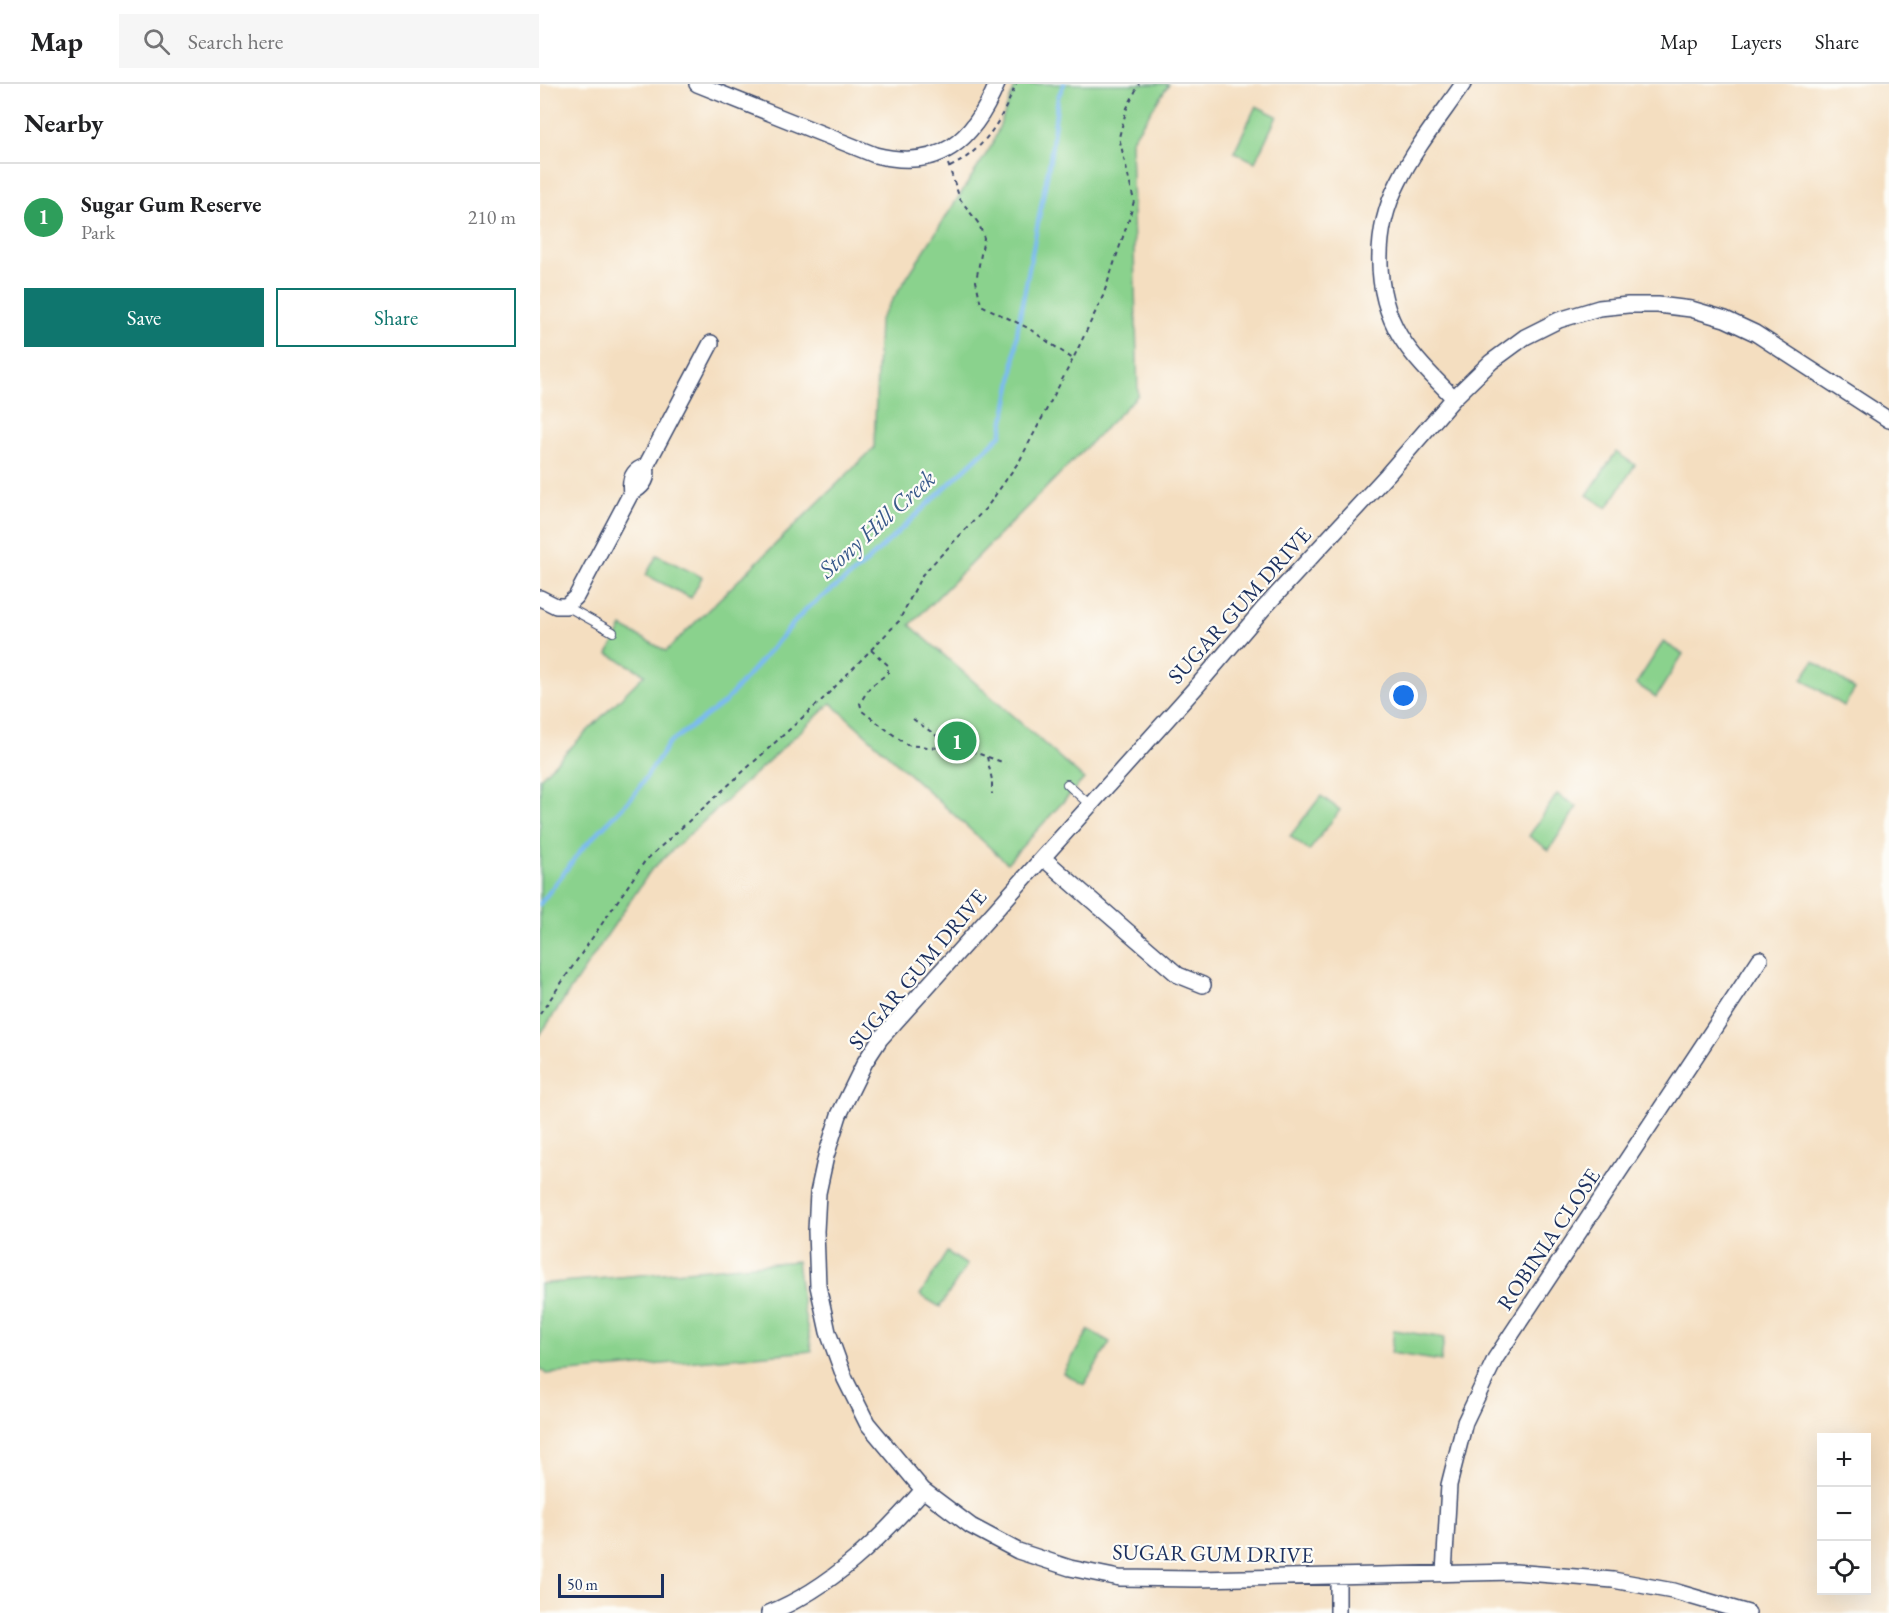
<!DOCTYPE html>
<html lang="en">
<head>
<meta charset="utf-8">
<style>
	:root { --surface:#fff; --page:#f6f6f6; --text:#202124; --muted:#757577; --line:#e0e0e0; --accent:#0f766e }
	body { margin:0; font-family:"EB Garamond",serif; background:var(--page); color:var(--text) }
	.controls { position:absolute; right:18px; bottom:18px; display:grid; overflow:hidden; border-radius:0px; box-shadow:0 6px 24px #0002 }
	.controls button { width:54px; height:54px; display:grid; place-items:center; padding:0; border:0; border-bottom:2px solid var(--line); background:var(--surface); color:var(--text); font:30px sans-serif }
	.scale { position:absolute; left:18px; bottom:15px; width:106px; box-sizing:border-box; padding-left:6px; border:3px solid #1b2f5e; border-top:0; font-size:16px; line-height:21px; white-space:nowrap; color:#1b2f5e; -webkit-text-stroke:4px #fdfcf7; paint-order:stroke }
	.you { position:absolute; left:864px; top:612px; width:21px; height:21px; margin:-15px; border:4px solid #fff; border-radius:50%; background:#1a73e8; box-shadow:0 0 0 9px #1a73e833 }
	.badge { display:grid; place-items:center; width:39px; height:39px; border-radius:50%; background:var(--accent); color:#fff; font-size:20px; font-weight:700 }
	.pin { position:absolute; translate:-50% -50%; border:3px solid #fff; box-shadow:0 2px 6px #0006 }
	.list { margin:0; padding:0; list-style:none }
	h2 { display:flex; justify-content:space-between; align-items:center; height:78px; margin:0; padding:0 24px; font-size:26px }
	h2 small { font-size:20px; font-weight:400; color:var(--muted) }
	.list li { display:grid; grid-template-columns:39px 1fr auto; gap:18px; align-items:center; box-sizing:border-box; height:108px; padding:0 24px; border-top:2px solid var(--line) }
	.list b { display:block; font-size:22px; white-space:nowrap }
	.list p { margin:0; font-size:20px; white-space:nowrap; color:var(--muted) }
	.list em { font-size:20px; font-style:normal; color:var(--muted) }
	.actions { display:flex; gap:12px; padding:18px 24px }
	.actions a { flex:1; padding:14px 0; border:2px solid var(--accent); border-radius:0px; text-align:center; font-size:21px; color:var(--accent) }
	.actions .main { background:var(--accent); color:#fff }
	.icon { flex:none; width:33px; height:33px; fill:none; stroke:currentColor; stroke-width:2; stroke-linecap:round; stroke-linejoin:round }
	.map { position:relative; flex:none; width:1349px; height:1529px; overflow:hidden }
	header { display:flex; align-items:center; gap:36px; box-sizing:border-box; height:84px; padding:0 30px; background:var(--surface); border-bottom:2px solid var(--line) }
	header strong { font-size:28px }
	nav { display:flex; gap:33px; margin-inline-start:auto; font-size:21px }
	.search { width:420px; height:54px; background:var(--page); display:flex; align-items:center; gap:15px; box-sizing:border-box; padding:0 21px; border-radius:0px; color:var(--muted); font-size:22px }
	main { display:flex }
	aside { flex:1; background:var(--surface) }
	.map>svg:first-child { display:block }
	.green { fill:#8ad28d; stroke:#528076; stroke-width:1.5 }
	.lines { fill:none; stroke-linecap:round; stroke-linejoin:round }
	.stream { stroke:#7bbbef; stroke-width:4.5 }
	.lane-casing { stroke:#3c496d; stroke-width:10 }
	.street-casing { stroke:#3c496d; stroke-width:18 }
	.path { stroke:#3c496d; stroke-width:2; stroke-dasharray:4.5 4.5; stroke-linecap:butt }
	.lane { stroke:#fff; stroke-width:8 }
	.street { stroke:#fff; stroke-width:15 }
	.labels { text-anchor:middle; stroke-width:4.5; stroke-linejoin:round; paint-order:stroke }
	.street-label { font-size:22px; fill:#1b2f5e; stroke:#fdfcf7 }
	.water-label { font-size:24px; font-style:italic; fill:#38598a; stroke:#fdfcf7 }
</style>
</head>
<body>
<header>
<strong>Map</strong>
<div class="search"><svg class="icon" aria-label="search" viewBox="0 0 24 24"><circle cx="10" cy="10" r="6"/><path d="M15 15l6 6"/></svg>Search here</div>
<nav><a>Map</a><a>Layers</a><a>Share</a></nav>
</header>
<main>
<aside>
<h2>Nearby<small></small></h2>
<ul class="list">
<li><span class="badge" style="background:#2e9e5b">1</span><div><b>Sugar Gum Reserve</b><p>Park</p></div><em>210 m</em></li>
</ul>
<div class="actions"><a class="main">Save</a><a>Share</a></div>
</aside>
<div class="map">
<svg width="1349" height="1529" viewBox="0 0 1349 1529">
	<rect width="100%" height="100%" fill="#fdfcf7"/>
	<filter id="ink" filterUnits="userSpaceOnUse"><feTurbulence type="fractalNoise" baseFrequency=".0167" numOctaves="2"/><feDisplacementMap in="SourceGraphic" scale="12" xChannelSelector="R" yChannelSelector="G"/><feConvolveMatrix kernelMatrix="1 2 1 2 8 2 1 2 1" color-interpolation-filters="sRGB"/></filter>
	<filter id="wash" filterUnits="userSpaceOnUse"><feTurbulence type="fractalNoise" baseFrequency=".008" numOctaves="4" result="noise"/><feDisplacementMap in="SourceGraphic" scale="24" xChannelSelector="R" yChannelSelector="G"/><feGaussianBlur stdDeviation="1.35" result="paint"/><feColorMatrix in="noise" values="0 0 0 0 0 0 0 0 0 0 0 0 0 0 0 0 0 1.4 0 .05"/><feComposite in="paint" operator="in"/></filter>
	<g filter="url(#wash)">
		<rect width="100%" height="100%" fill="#f4dec0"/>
		<path class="green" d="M476,0H629L591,57L598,311L370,541L544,695L467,779L291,619L111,786L0,951V694L105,590L68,570L82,543L126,567L334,364L339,237L452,61Z
			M716,22L737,32L715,78L694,68Z
			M1076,368L1095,381L1067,424L1047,411Z
			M117,471L162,493L151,514L106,491Z
			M1123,558L1143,570L1116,613L1096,600Z
			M1274,577L1315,605L1304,622L1262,595Z
			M1017,710L1037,723L1009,766L989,752Z
			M781,712L800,726L769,767L750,752Z
			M407,1168L427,1181L400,1223L380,1211Z
			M257,1177L263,1223L272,1267L6,1290L0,1284V1200Z
			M549,1246L570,1258L544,1301L523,1289Z
			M854,1246L904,1254L901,1277L851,1269Z"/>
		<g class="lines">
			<path class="stream" d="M0,820L42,765L94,711L129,659L184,619L266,525L318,486L461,351L472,297L478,242L510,76L518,13L524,0"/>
		</g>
	</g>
	<g filter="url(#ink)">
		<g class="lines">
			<g class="lane-casing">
				<path id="lane" d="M26,522L73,548
					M527,700L550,721"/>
			</g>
			<g class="street-casing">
				<path id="street" d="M157,0L335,71C400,87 433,57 457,0
					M914,314C895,295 875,276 860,252C833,207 834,145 858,99C875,64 901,32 923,0
					M91,409C89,395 93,386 106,382
					M0,514L16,522H26L36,513L91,409C103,403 109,395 106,382L171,259
					M503,774L638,891L663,901
					M904,1489L909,1401L925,1338L955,1275L1220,875
					M798,1493V1529
					M229,1529C291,1504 340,1455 383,1406
					M1208,1529L1133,1507L1073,1496L975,1488L657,1495L579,1494L530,1484L478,1467L431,1442L383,1406L327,1339L305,1295L288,1248L278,1202L276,1147L278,1109L286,1072L299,1031L325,978L340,955L658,601L723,525L847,391L914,314L951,278L985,253L1019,236L1059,224L1088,221H1118L1151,225L1185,235L1215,249L1349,336"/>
			</g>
			<path class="path" d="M408,80L420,115L439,140L444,154L436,197L441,221L488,244L533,275
				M410,83C445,66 462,35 476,0
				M331,566L348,581V589L330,603L320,619L322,627L367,661L430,667
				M373,635L404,657L425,665
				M431,667L465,679
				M447,673L452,696V710
				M0,930L105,777L284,614L359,537L382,491L447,423L480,376L533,275L563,212L590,132L594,117L579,53L587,24L599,0"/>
			<use href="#lane" class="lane"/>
			<use href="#street" class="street"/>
		</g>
	</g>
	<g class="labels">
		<g class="street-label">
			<text transform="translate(699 521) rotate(-48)" y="8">SUGAR GUM DRIVE</text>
			<text transform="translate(377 885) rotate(-50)" y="8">SUGAR GUM DRIVE</text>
			<text transform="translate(1008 1155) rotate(-56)" y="8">ROBINIA CLOSE</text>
			<text transform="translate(673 1469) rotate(1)" y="8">SUGAR GUM DRIVE</text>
		</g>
		<g class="water-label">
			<text transform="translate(337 440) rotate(-42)" y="8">Stony Hill Creek</text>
		</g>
	</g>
</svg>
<div class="controls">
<button>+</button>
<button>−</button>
<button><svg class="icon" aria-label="locate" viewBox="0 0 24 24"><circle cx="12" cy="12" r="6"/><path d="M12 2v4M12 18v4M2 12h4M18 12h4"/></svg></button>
</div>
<div class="scale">50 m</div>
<div class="you"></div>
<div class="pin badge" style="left:417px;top:657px;background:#2e9e5b">1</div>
</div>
</main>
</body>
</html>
